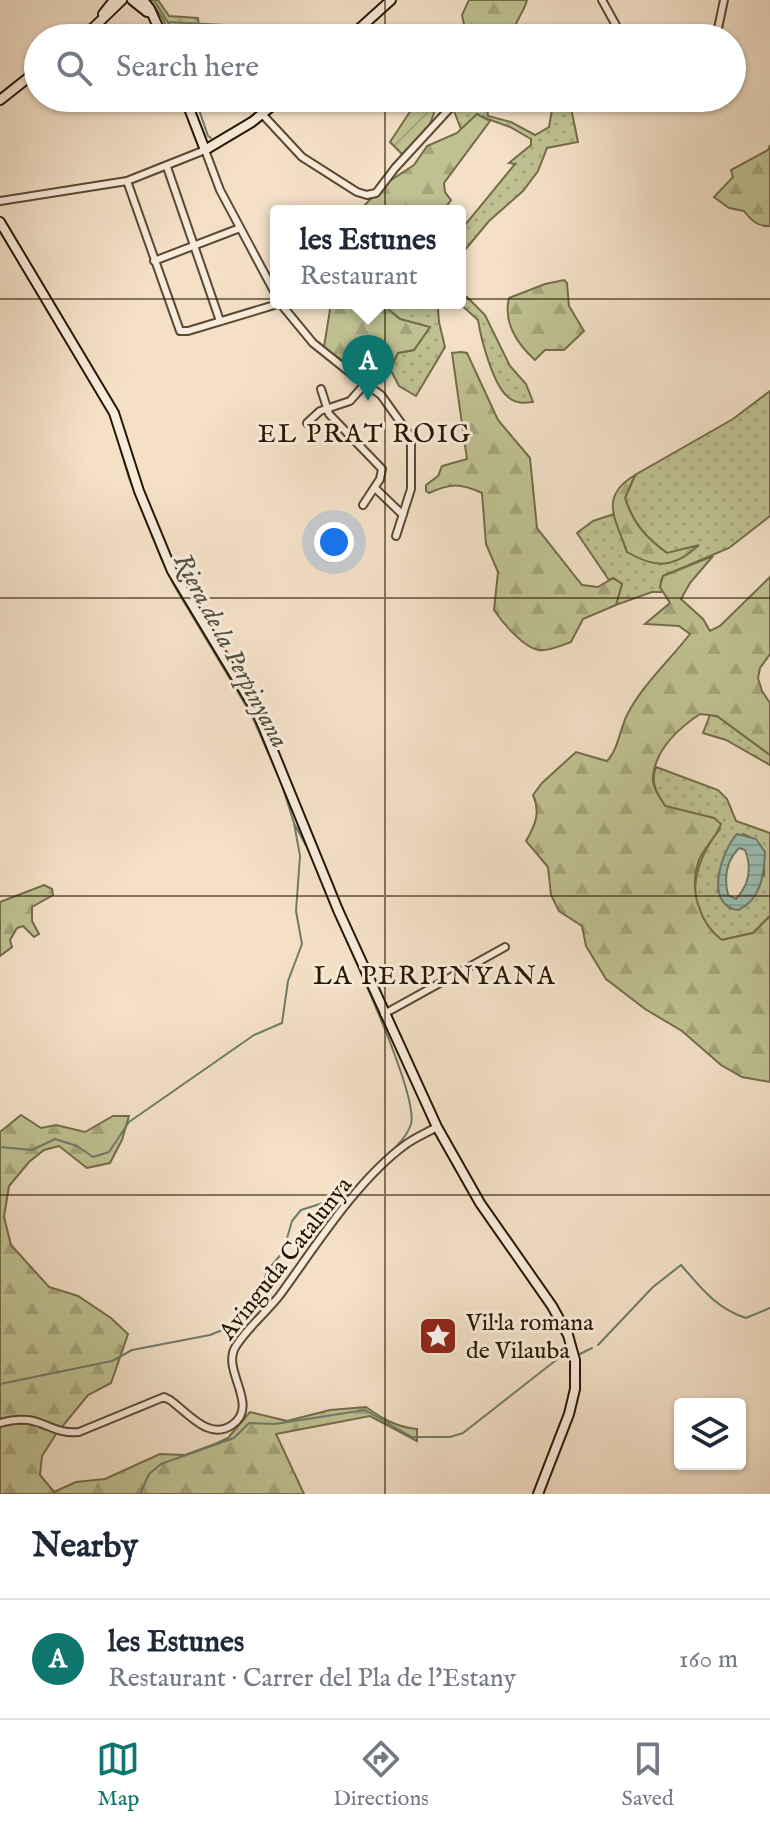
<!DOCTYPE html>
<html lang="en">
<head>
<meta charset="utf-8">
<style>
	:root { --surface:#fff; --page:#f6f6f7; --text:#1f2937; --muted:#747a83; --line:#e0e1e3; --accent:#0f766e }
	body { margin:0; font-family:"IM FELL English",serif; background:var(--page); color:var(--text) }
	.controls { position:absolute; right:24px; bottom:24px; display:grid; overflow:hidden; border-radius:8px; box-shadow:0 2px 6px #0004 }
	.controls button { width:72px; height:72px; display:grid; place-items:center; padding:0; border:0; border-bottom:2px solid var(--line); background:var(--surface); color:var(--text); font:40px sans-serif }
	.you { position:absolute; left:334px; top:542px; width:28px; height:28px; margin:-20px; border:6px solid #fff; border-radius:50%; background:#1a73e8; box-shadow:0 0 0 12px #1a73e833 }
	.badge { display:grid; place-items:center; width:52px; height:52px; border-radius:50%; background:var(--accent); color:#fff; font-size:26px; font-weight:700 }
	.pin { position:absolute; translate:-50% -66px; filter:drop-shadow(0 2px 4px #0008) }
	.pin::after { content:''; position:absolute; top:42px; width:28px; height:24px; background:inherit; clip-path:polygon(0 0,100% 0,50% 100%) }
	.popup { position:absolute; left:270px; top:205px; width:196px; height:104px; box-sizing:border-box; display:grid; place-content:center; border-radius:8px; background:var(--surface); filter:drop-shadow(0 2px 6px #0005); font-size:26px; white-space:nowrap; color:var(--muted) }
	.popup b { font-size:30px; color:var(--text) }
	.popup::after { content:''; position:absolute; left:50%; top:100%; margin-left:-16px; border:16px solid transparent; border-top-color:var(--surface) }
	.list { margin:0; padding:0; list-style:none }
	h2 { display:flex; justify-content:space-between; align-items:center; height:104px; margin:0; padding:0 32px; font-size:34px }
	h2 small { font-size:26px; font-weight:400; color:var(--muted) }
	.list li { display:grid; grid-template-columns:52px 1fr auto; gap:24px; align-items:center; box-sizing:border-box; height:120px; padding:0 32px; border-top:2px solid var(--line) }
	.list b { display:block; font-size:30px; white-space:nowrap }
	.list p { margin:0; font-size:26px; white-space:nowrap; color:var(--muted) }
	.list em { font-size:26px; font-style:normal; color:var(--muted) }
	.icon { flex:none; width:44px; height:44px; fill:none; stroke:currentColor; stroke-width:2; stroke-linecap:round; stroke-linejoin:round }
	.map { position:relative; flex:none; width:770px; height:1494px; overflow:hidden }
	.search { position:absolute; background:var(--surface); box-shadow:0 2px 6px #0004; left:24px; right:24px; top:24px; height:88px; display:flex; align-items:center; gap:20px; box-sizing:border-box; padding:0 28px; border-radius:44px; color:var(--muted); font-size:30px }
	.sheet { height:224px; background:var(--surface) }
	nav { display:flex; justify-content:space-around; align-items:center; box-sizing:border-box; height:112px; border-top:2px solid var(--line); background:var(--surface); font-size:22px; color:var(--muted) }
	nav a { display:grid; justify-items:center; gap:4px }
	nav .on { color:var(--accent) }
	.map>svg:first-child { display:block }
	.grass { fill:url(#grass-dots); stroke:#746c49; stroke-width:2; fill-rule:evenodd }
	.forest { fill:url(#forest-firs); stroke:#746c49; stroke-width:2 }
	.garden { fill:url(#garden-furrows); stroke:#746c49; stroke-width:2 }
	.water { fill:url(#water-rules); stroke:#6e7b6a; stroke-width:2; fill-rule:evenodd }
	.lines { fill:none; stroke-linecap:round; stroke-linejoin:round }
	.stream { stroke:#6e7b6a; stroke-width:2 }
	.street-casing { stroke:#5b4932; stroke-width:10 }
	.secondary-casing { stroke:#281700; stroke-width:12 }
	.street { stroke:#f7ebdb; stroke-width:6 }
	.secondary { stroke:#f7ebdb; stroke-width:8 }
	.grid { fill:none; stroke:#281700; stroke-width:2; stroke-opacity:0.55 }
	.labels { text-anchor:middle; stroke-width:6; stroke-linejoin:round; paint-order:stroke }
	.street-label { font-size:24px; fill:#281700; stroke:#f7ebdb }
	.poi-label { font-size:24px; fill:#281700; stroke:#f7ebdb; text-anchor:start }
	.neighbourhood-label { font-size:26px; letter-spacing:2px; fill:#281700; stroke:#f7ebdb }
	.water-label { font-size:26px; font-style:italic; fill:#51513e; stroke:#f7ebdb }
</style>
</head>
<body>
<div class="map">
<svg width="770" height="1494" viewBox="0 0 770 1494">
	<defs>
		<pattern id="grass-dots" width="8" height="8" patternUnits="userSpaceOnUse" patternTransform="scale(2)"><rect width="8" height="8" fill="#bfc192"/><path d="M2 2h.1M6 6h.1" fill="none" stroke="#a4a57c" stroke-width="1.8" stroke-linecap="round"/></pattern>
		<pattern id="forest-firs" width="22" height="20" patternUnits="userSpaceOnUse" patternTransform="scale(2)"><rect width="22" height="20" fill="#bfc192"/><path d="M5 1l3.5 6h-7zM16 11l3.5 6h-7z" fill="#a4a57c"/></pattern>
		<pattern id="garden-furrows" width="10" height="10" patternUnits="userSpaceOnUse" patternTransform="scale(2)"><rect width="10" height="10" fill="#bfc192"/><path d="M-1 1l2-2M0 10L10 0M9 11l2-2" fill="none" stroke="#a4a57c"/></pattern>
		<pattern id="water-rules" width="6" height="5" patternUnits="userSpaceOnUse" patternTransform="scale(2)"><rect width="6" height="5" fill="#9cbdb1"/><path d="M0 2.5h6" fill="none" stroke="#86a296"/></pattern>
	</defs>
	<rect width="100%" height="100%" fill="#f3e0c7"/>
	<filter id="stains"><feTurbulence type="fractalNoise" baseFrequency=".0025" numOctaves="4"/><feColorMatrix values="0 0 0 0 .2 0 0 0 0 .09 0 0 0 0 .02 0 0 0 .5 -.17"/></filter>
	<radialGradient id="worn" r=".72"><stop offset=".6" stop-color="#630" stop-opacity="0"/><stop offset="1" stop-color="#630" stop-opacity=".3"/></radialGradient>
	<path class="grass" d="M150,0H158L169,16L198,18L200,38H170L163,19Z
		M449,98H457L459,110L466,98H493L487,108L488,116L511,122L535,135L549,127L554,98H569L578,142L547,148L538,171L523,191L489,221L460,256V231L515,164L509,163L531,145V139L510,127L477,115L461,129Z
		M460,295L467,297L485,315L510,366L526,384L533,402C524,403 516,404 508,397C493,385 481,339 478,320L459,303Z
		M388,303H444L438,309L439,322L445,347L416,396L399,386L390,369L398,353L414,350L429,327L400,319L389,310Z
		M770,391V516L729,548L663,576L660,587L663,592H652L616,605L622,584L613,578L609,580L577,533L593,521L614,514L627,552L667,553C645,537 633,523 625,498L635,475L733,419Z
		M710,715L717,716L770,755V765L726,740L703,733Z
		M656,767L718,790L727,799L736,821L770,833V916L753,933L721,940C682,909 692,864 720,829L713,818L665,806C657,793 650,782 656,767ZM743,834C765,842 765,854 764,875L730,909L718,891L719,872Z"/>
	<path class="forest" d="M469,0H527C524,13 514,21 512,38H467L462,15Z
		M477,114L490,121L444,183L445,192L451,200L443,211L436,209L434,211H359L385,184L414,165L427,146L457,133Z
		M770,145V226C758,227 751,220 744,211L729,208L714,197L733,177L731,170L768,150Z
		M564,280L567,283L569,306L584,331L564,350H545L535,360C517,344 503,322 509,298L545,284Z
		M331,303H388L389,310L400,319L430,327L414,350L398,353L390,369L374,361L355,370L324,347Z
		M461,352L467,353L498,420L530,458L537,528L582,585L598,587L613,578L622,584L616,605L583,619L571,642C562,645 548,652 538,650C523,647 502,622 494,610L498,572L486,544L482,493C460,483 451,483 429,493L426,491V485L438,476L442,466L467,459L452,353Z
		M635,475L625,498C633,523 645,537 667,553L699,545C674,568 656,569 627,552C616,519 598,497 635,475Z
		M713,556L690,583L681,599L703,619L710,631L720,626L770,577V654L760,668L758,678L762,691L770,703V755L717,716L700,714C679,728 656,748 653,776C651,787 660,797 665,806L714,818L721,824C716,838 702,849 698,863C689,890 700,924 722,940L753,933L770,916V1082L742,1077L721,1065L682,1031L645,1009L606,979L586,946L582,926L559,911L551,895L548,867L526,841C535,826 541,812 533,795L542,783L576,752L607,761C618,750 620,729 627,715C643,684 669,661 690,634L679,626L645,624L670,603L660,587L663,576Z
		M44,885L52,889L53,895L32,907V921L39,934L34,937L23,926L17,928L10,940L12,947L0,956V902Z
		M21,1115L41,1128L56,1125L85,1132L113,1116H129L122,1140L110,1163L87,1168L59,1146L44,1150L29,1162L9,1186L4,1217L11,1245L49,1287L78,1296L111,1318L128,1334L111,1383L88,1395L56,1434L42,1456L40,1475L54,1492L76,1482L105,1479L160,1454L185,1455L215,1444L228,1438L250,1412L287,1421L330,1410L366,1407C383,1419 396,1427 417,1429V1441L370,1416L276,1434L304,1494H0V1132Z"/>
	<path class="garden" d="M419,98H443L436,107L428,130L403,155L390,142Z"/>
	<path class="water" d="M737,834L756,839L765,852C764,875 761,900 738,910C703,905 722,850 737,834ZM739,848L745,850C752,868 749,885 736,899L728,895C724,878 726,861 739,848Z"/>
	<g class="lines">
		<path class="stream" d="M154,0L169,24L174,38
			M168,22L243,26L307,38
			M195,98L208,136L211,138
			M108,410L113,423
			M295,825L311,855
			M333,909C348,946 419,1093 411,1124C407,1137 394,1149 385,1158
			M0,1147L32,1150L55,1139L77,1146L93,1157L109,1152L129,1122L254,1035L282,1023L288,981L302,944L296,911L300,856L294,823L281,782L251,714L175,587L161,558L129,478L117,437
			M598,1345L653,1287L681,1265C702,1289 716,1308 746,1318L770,1308
			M580,1354L592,1348
			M0,1384L112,1361L132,1350L210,1335L237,1324L256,1307L267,1271L283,1252L292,1221L301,1210L348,1195L366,1177
			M140,1494L149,1474L161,1464L234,1438L249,1423L275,1424L365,1410L412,1437H450L463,1433L560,1357L569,1356"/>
		<g class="street-casing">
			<path id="street" d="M602,0L623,38
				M716,38L724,0
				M263,115L302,157L357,192L367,195L376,193L395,168L451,107
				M167,167L220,321
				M127,181L180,331H188L281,303
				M0,201L127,181L205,150L220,190L276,295
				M154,261L240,228
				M280,303L313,343L353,375L381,395L411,437V489L396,536
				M321,389L329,414L382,469L380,479L363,505
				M307,423L320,411L350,401L365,384
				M375,488L403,515
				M384,1014L505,947
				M0,1423C41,1411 47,1435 79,1432L164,1397L170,1400C188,1413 209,1441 232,1425C261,1405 220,1370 236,1346C248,1327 266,1313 280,1295C315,1247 357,1180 405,1145C414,1138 426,1133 437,1127"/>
		</g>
		<g class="secondary-casing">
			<path id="secondary" d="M132,0L147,12
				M143,0L150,9L163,38
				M103,14L114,0
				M79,38L93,28L122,0
				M349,38L391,0
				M185,98L205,150L252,122L282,98
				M0,100L38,70
				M0,222L114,413L139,491L172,571L258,714L338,910L437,1127L480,1203L552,1306L568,1335L575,1360V1389L569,1414L538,1494"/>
		</g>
		<use href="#street" class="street"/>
		<use href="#secondary" class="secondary"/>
	</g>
	<path class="grid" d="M385,0V38M385,98V1494M0,299H770M0,598H770M0,896H770M0,1195H770"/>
	<defs>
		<g id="sight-square" transform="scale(2)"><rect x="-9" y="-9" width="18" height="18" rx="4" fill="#8f2418" stroke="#f7ebdb"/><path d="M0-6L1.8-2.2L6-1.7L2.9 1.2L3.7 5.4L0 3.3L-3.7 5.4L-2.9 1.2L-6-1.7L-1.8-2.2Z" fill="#fff"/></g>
	</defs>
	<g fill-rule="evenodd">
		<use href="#sight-square" x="438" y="1336"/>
	</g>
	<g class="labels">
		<g class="street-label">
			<text transform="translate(285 1258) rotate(-52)" y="8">Avinguda Catalunya</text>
		</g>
		<g class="poi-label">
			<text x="466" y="1330">Vil·la romana<tspan x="466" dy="28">de Vilauba</tspan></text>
		</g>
		<g class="neighbourhood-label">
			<text x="365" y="442">EL PRAT ROIG</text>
			<text x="435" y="984">LA PERPINYANA</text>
		</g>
		<g class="water-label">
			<text transform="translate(232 650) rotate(62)" y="9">Riera de la Perpinyana</text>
		</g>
	</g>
	<rect width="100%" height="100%" filter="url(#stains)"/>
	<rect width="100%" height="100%" fill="url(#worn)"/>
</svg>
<div class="controls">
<button><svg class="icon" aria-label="layers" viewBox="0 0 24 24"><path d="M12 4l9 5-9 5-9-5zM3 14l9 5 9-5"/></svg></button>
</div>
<div class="you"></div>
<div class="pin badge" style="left:368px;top:401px">A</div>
<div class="popup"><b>les Estunes</b>Restaurant</div>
<div class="search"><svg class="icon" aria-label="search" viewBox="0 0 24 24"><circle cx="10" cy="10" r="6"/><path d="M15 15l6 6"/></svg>Search here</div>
</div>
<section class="sheet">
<h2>Nearby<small></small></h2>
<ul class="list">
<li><span class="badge">A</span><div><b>les Estunes</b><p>Restaurant · Carrer del Pla de l'Estany</p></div><em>160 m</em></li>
</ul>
</section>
<nav>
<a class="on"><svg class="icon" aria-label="map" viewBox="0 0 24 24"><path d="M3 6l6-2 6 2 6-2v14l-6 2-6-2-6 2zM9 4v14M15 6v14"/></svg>Map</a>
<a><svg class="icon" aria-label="directions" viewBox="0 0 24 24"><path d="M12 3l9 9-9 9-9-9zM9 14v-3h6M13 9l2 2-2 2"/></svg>Directions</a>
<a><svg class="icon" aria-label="saved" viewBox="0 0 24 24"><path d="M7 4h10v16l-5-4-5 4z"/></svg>Saved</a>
</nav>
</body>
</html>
